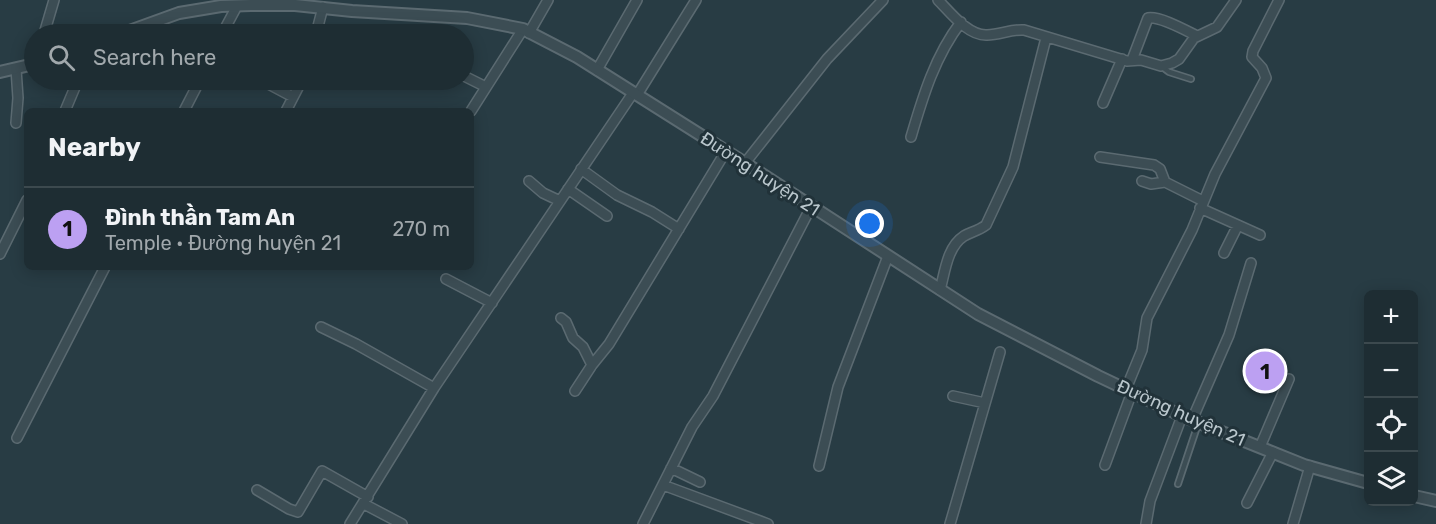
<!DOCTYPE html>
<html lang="en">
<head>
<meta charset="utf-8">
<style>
	:root { --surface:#1e2d33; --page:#2b393f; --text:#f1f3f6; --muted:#a1a8ac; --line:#3c494e; --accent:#bca0f2 }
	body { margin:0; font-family:Rubik,sans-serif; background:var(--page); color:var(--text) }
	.controls { position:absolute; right:18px; bottom:18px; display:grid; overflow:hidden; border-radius:9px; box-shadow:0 3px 15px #0003 }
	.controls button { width:54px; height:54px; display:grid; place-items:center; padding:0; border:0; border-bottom:2px solid var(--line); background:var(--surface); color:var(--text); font:30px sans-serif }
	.you { position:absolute; left:870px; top:224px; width:21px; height:21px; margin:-15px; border:4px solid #fff; border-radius:50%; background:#1a73e8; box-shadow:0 0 0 9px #1a73e833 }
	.badge { display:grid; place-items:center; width:39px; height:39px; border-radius:50%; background:var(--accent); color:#111; font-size:20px; font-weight:700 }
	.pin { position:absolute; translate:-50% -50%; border:3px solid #fff; box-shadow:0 2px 6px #0006 }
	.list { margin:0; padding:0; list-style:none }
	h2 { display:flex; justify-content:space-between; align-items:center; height:78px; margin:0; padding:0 24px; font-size:26px }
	h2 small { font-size:20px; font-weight:400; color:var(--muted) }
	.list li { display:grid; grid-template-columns:39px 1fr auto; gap:18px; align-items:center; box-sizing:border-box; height:84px; padding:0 24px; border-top:2px solid var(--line) }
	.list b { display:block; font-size:22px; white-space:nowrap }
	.list p { margin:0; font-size:20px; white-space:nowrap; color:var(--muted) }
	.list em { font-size:20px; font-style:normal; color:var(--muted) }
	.icon { flex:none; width:33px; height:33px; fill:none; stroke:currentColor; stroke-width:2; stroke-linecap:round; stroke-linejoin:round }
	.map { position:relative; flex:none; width:1436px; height:524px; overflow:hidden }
	.search { position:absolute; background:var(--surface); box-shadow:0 3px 15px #0003; left:24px; top:24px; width:450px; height:66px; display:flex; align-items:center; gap:15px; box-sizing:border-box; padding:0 21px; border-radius:33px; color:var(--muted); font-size:22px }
	.panel { position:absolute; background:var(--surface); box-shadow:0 3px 15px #0003; left:24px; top:108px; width:450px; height:162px; border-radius:9px }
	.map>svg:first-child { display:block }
	.building { fill:#546971 }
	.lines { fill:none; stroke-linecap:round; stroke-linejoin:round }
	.service-casing { stroke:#5b6a71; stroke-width:8 }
	.minor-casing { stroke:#5b6a71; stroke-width:12 }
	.tertiary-casing { stroke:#5b6a71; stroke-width:14 }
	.service { stroke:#3c4d54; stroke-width:4.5 }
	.minor { stroke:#3c4d54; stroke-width:9 }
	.tertiary { stroke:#3c4d54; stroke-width:10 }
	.labels { text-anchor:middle; stroke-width:6; stroke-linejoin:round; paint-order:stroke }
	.street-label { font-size:18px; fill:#bac7cd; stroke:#213239 }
</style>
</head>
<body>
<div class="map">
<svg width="1436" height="524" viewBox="0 0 1436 524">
	<rect width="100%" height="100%" fill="#283c44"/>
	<path class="building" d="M1261,356L1278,363L1269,386L1252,379Z"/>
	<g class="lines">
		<g class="service-casing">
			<path id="service" d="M1161,66L1169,72L1191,79
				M1178,484L1198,424"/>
		</g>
		<g class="minor-casing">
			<path id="minor" d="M938,0C950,12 968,36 987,35C1000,35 1011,29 1024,30L1127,61L1141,60L1161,66L1172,63L1179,59L1194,38L1217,27L1236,0
				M529,33L548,0
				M44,34L54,0
				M222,34L237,6
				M316,34L323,7
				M1132,60L1148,18C1160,16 1185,30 1197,36
				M16,69L18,98L16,123
				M597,70L637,0
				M464,76L486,87
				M261,80L293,97
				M637,95L696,0
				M1103,103L1122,59
				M65,111L78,80
				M184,111L200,80
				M286,111L302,80
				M471,111L523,29
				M911,137C923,96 935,56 961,22
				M1100,157L1154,165L1160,169L1165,182
				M745,163L827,59L883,0
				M581,169L617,195L652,212L679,229
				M529,181L543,193L560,201
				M1142,181L1151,184L1165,182L1203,201
				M568,189L607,216
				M1200,208L1260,235
				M1224,253L1238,225
				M0,254L27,200
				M446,279L492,303
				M940,290C945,272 947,247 964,236C971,232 978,231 986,225L1013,167L1046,38
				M561,318L566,322L573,338L583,347L592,365
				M321,327L356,344L434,388
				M1126,389L1142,350L1147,318L1192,230L1215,174L1266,78L1262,68L1252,57L1253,51L1279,0
				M575,391L592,365L609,344L726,151
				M953,396L985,403
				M1192,420L1229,335L1251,263
				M17,438L105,267
				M1260,447L1289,379
				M1105,465L1132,392
				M819,466L838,387L888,256
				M671,468L700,482
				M663,485L768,524
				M257,490L289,509L298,512L322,471L368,497
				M1247,503L1273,452
				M364,504L402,524
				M350,524L434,388L633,93
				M643,524L692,427L713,396L811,207
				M950,524L1000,352
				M1146,524L1150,501L1182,416
				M1293,524L1310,466"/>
		</g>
		<g class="tertiary-casing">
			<path id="tertiary" d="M121,34L179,13L221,6L251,5H295L352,11L467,18L523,29L577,57L745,163L978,314L1098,376L1182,416L1304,465L1368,483
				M0,72L34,64
				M1414,496L1436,501"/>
		</g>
		<use href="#service" class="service"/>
		<use href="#minor" class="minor"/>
		<use href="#tertiary" class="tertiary"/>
	</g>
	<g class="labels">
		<g class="street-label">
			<text transform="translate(760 174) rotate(33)" y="6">Đường huyện 21</text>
			<text transform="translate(1181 413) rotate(24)" y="6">Đường huyện 21</text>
		</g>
	</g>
</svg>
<div class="controls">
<button>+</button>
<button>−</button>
<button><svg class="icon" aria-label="locate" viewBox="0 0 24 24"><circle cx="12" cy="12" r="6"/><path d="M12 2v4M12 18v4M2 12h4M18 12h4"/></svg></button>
<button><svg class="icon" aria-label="layers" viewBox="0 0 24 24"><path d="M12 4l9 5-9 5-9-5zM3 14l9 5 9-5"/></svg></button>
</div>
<div class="you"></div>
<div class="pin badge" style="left:1265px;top:371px">1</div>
<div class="search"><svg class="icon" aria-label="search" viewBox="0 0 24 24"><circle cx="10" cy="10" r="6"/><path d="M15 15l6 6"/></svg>Search here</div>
<section class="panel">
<h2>Nearby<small></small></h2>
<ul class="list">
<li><span class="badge">1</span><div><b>Đình thần Tam An</b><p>Temple · Đường huyện 21</p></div><em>270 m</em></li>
</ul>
</section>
</div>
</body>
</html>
